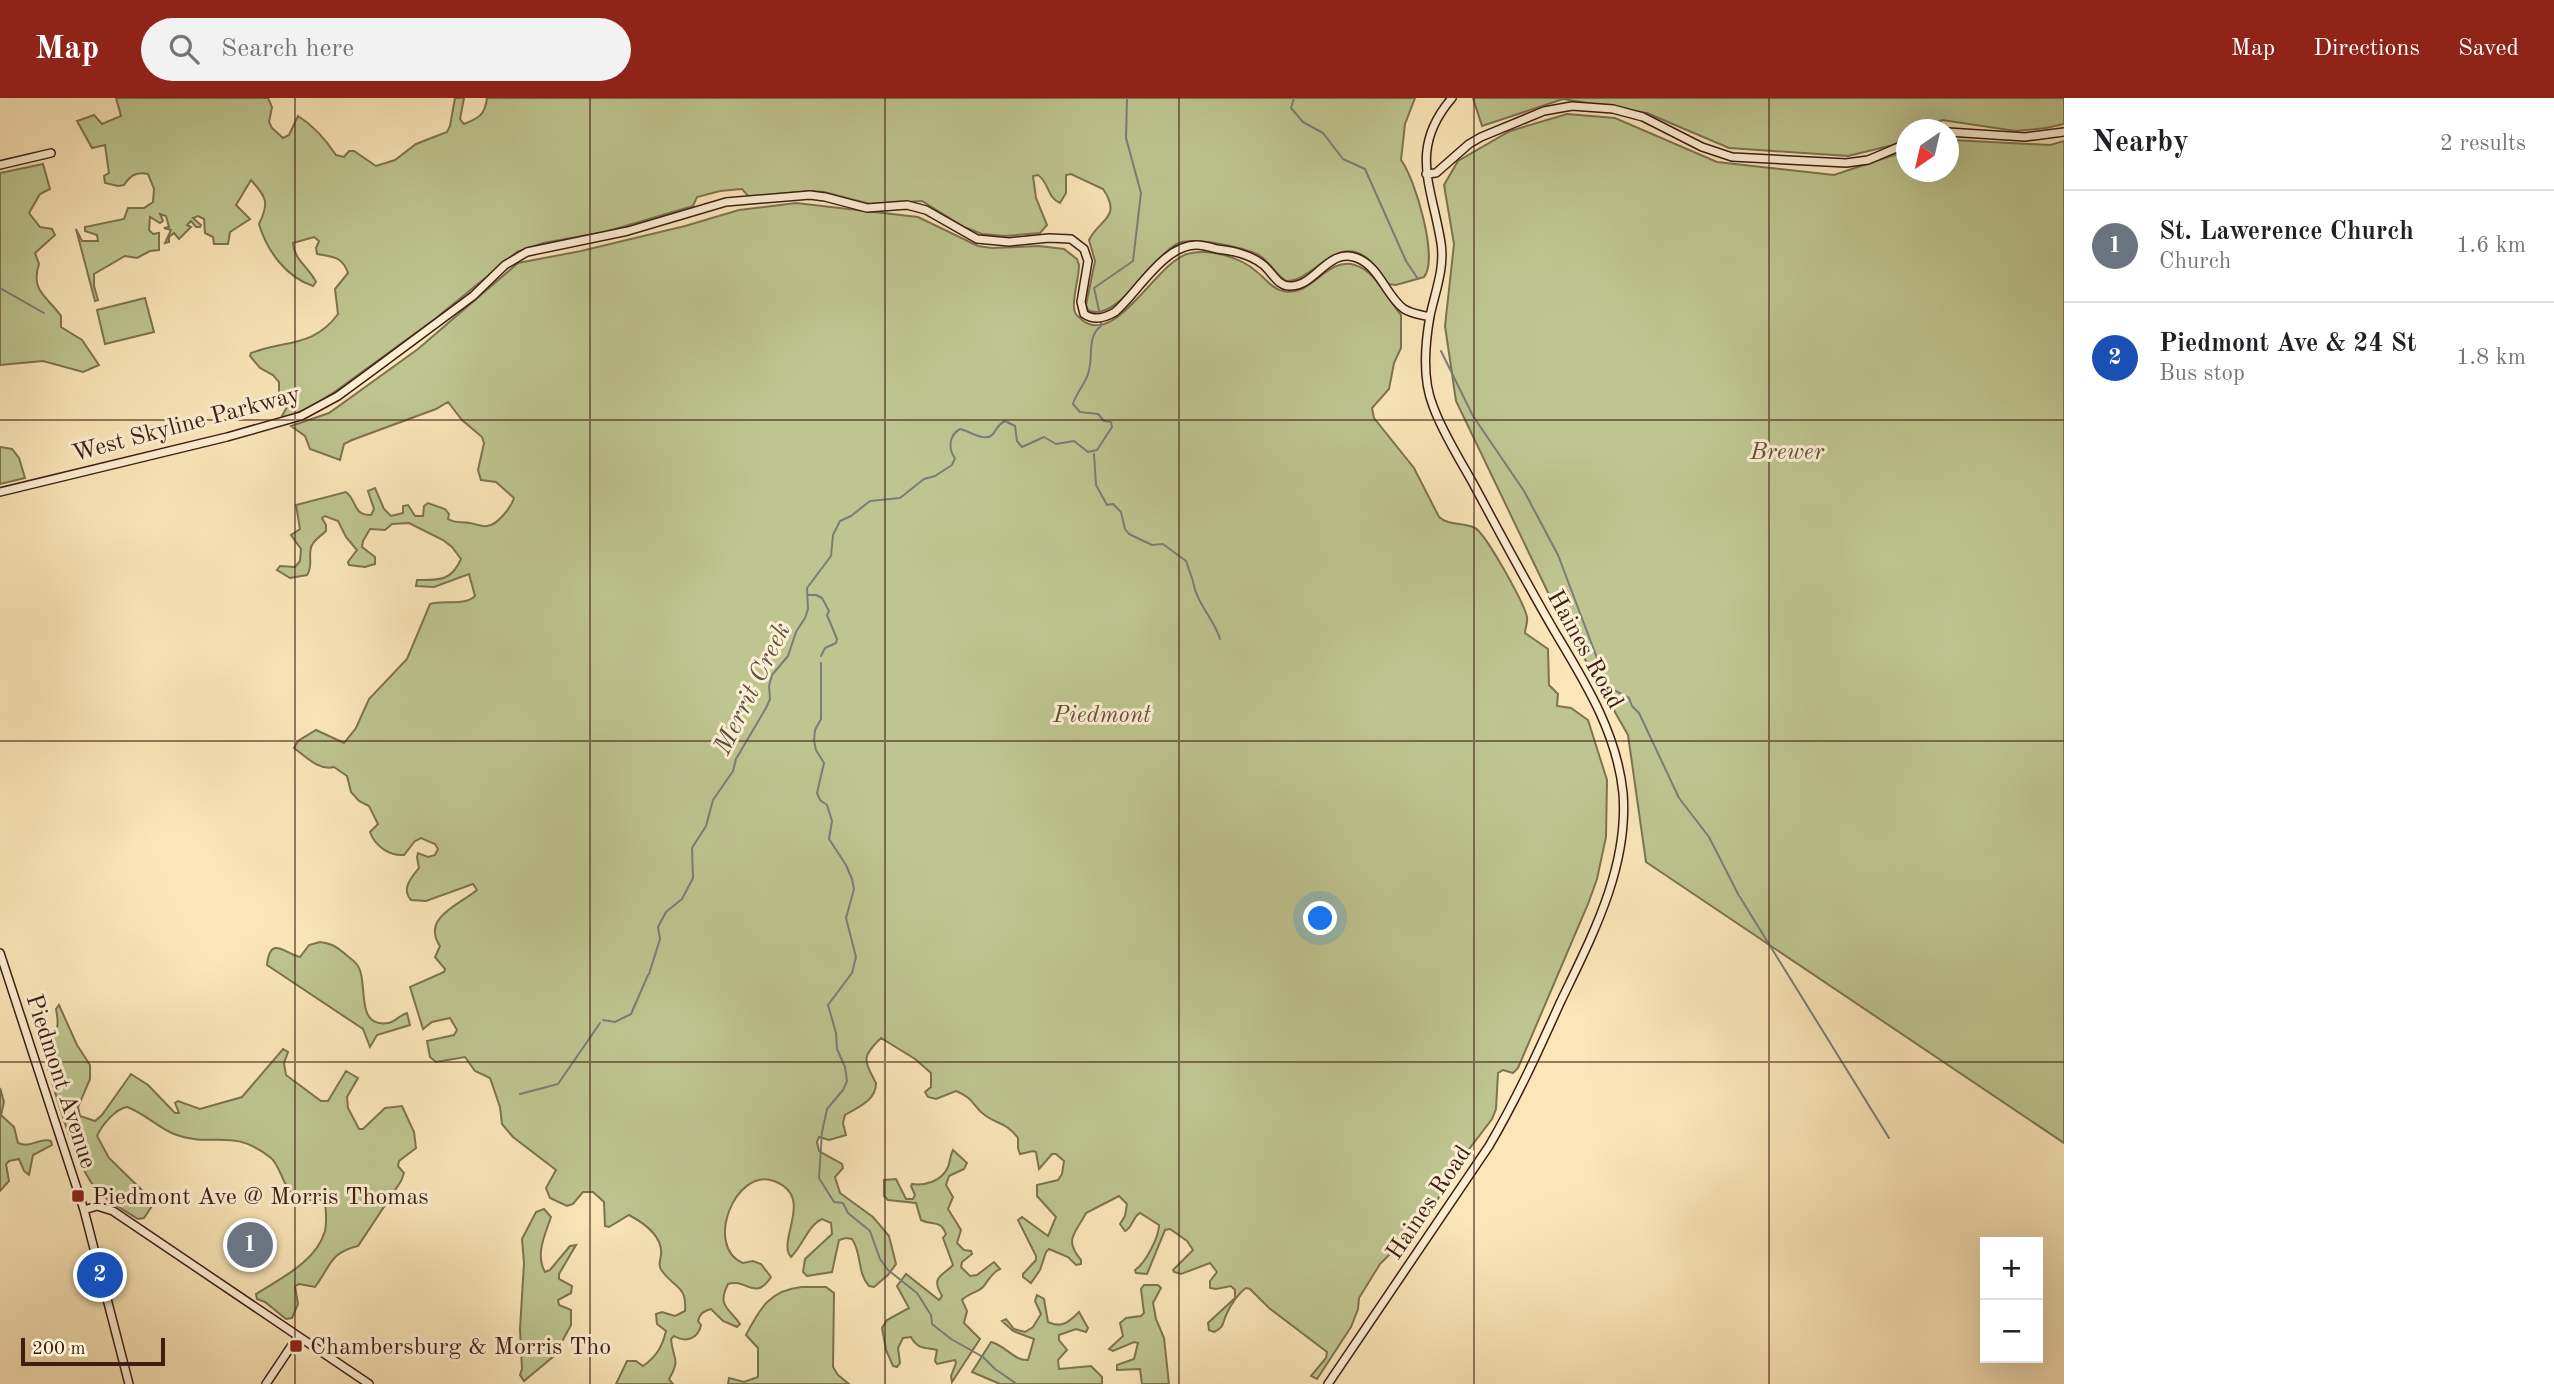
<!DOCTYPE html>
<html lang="en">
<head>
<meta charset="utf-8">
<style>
	:root { --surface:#fff; --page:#f2f2f2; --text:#202124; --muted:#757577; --line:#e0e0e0; --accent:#8f2418 }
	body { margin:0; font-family:"Old Standard TT",serif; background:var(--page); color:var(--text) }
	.controls { position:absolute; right:21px; bottom:21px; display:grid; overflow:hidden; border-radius:0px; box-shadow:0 7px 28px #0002 }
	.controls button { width:63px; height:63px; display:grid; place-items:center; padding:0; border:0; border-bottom:2px solid var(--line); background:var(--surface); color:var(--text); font:35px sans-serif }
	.compass { position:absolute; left:1896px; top:21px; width:63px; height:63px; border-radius:50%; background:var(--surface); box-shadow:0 7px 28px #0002; rotate:214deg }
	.scale { position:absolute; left:21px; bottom:18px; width:144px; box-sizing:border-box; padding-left:7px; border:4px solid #3f1e12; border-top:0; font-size:19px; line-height:24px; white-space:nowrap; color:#3f1e12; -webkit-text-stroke:5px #fcefd2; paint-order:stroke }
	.you { position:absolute; left:1321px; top:821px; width:24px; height:24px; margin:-18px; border:5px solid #fff; border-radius:50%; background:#1a73e8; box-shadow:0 0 0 10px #1a73e833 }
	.badge { display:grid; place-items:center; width:46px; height:46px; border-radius:50%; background:var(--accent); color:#fff; font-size:23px; font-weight:700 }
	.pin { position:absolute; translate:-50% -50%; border:4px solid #fff; box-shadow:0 2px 7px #0006 }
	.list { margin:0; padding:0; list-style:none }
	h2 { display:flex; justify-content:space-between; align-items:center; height:91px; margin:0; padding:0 28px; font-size:30px }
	h2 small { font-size:23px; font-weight:400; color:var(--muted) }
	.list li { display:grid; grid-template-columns:46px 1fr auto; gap:21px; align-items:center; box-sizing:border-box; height:112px; padding:0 28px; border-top:2px solid var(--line) }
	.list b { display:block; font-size:26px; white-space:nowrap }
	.list p { margin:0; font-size:23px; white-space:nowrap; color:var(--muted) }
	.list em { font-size:23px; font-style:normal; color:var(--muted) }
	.icon { flex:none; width:38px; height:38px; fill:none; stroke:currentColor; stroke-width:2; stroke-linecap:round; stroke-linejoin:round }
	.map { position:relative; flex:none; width:2064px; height:1286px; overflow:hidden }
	header { display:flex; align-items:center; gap:42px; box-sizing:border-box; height:98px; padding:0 35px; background:var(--accent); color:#fff }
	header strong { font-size:33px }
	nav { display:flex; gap:38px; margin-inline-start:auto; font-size:24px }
	.search { width:490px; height:63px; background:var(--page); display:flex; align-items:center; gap:18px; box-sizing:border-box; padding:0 24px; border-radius:38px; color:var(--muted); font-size:26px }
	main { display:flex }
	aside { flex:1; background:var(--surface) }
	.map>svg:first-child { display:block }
	.green { fill:#bec590; stroke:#7e7251; stroke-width:2 }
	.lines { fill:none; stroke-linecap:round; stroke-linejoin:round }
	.stream { stroke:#7a7d76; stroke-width:2 }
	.secondary-casing { stroke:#3f1e12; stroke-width:10 }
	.secondary { stroke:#fcefd2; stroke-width:7 }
	.grid { fill:none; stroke:#3f1e12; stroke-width:2; stroke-opacity:0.55 }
	.poi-dot { fill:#8f2418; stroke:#fcefd2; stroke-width:2.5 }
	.labels { text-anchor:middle; stroke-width:6; stroke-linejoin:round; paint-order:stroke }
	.street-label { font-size:24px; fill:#3f1e12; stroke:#fcefd2 }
	.park-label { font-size:24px; font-style:italic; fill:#655038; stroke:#fcefd2 }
	.poi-label { font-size:24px; fill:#3f1e12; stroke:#fcefd2; text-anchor:start }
	.water-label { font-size:26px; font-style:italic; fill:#5c4e44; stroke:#fcefd2 }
</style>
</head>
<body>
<header>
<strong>Map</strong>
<div class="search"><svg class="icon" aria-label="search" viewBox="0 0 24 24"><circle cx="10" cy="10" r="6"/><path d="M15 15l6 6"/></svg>Search here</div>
<nav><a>Map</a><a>Directions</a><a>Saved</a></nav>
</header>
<main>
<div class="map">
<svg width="2064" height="1286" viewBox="0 0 2064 1286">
	<rect width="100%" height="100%" fill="#fae6b9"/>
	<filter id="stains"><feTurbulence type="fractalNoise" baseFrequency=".00286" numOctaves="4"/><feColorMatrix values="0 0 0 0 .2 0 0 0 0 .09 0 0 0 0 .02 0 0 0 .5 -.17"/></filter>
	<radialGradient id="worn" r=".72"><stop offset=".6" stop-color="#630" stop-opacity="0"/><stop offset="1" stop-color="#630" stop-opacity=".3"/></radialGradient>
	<path class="green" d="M116,0H268L272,9L269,24L272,30L283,40L289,37L298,18C314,28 326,42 336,57L344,59L349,53H354L376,68L395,62L416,46L447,34L450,28L455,0H464L460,21L464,26C479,20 485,17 487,0H1415L1405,26L1401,62C1415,80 1439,161 1424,179L1396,187L1388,186C1382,178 1375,166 1367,160C1335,136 1315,183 1286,183C1275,176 1270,164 1259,157C1242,149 1196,139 1179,145C1153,156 1117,227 1088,212L1086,207L1095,163L1089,142C1098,122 1123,120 1103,91L1071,76L1066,77V95L1060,105C1047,100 1049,84 1038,77L1033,78L1036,100L1047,127L1040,135L1005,138L982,136L964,129L922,103L870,106L824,94L810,93L749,99L742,91L720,93L697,99L693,108L605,134L543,145L517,154L435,221L333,295L309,310L285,320L282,318L288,307L279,296V284L273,277L260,270L250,258L251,255C286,242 314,249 338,216L335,191L348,175C342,158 333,159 317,156L316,150L319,143L314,139L293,145C294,162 309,169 316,184L313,188C286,179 267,153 259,126C270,104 266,99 251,82L236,107L250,121L230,134L228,146H214L213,139L205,135L204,121L198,118L193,120L201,127L200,129H196L191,123L187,127L191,129L179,141L174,135L169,139V144L165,145L171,132L164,130L169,129L166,118L160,116L163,123L160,125L150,119L149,132L153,136L159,135V152L150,153L137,160L125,158L94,176V188L98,202L95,203L76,131L82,143H98L97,137L85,133V129L124,121L128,110H144L153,104L154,91L148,76C136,73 130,78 124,87L118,88L105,85L104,78L109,75L105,47L92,50L77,23L94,17L102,26L121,18Z
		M1473,0H2064V26L2046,30L2016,33L1942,22L1924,31L1906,32V40L1893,47L1848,58L1729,50L1647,15L1563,1L1482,28Z
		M1567,16L1615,20L1717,64L1834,77L1906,53V74H1948L1949,43L1952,42L2050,47L2064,43V1045L1646,764L1628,637L1553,505L1456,303L1445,228L1454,146L1444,87L1458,63L1510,33Z
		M43,66L50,91L40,96L29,115L40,129L52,131L55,137L35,155L39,166C30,193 47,198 61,218V229L82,242L99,267L83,274L43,263L0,267V75Z
		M796,105L918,119L978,148L992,150L1039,148L1064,151L1077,161L1079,167C1079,180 1073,197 1074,209C1074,215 1077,218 1082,222C1116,249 1155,166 1187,156C1208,150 1241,159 1257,174C1265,180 1272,191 1283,193C1312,200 1326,158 1355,167C1376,173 1387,201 1401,217V250L1394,265L1389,291L1372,310L1374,320L1414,370L1439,419C1449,428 1463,424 1475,430C1486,436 1524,505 1527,519C1528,525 1525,530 1525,535L1548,551L1549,587L1558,596L1557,608L1571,610L1588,622L1607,682L1606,739L1597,781L1588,806L1518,970L1513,975L1503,972L1498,975L1496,1011L1492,1021L1451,1075L1438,1101L1420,1126L1380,1166L1359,1200L1358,1211L1351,1229L1317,1281L1311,1278L1326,1260L1327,1254L1269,1210L1250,1191L1246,1190C1239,1195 1231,1206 1227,1215C1222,1225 1225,1229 1214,1234L1209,1232L1208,1225L1235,1200V1192L1231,1188L1216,1191L1210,1190V1183L1217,1174L1210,1165L1181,1176L1174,1174L1173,1172L1193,1152L1187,1143L1170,1131L1165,1132L1147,1176L1136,1175L1135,1172C1145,1166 1159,1139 1159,1127L1140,1115C1132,1119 1133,1130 1125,1133L1120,1126L1125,1118L1127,1106L1119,1098L1086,1115C1076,1135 1063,1141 1081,1162V1166L1076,1167L1068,1159L1049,1151L1046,1154L1040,1172L1031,1185L1023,1179V1176L1036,1162V1158L1018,1122L1022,1119L1048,1138L1056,1119L1037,1098V1087L1058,1082L1062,1076L1064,1063L1056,1056H1052L1039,1071L1036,1054L1033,1053L1020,1056L1018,1050V1040C1006,1024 999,1027 986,1018C972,1009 976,1001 956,993L936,1001L928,999L925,994L931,989V975L915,961L881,940C861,959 864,962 876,985C876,1003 858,1009 845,1017L843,1025L846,1037L829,1042L819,1039L817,1044L819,1053L842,1066L843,1070L835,1079L840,1095L873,1119L889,1138L896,1166L888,1177L874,1189L869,1188C857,1175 862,1155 852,1141L846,1140L839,1142L832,1174L807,1178L803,1174L805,1161L832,1136L831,1125L822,1121C808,1127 802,1149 791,1159C776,1142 816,1099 774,1083C735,1069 704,1149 743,1165L753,1163L761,1166L771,1179C755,1204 747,1180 728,1186C717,1208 728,1209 740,1226L737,1229L723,1223L711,1211C704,1213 700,1215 698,1223L701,1227C698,1241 686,1245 674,1238L671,1241C673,1262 681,1261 669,1281L673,1286H616L627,1263H636L643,1268C657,1258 662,1249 666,1233L657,1226L656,1216L662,1214L675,1218L685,1213C687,1187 674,1190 662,1173C658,1168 660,1163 661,1157C663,1138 644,1125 629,1117L609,1129L605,1128L604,1104L593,1094H583L573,1106L567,1108L550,1100L546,1090L556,1072L513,1039L502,1026L500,1009L490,980L475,973L465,959L436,964L430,959L427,943L454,937L457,932L450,920L432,924L423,931L410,889L444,874L445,871L435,859L440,848C421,820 459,807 477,792L473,786L426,803L411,802C401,791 411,780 419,770L417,759L418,755L428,759L435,757L438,751L435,746L421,740L415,743L404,757C389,758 375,748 370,734L378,726L369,708L359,703L351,694L347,678L334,669C319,673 306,659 294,650L298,643L316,632L344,645L356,630L369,601L407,561L430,506C445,501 463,509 475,498L469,476L434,489L416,488L417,482C438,482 451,484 461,461L452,449L443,442L409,425L392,426L385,432L370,431L363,443L362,449L375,459V466L365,469L349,467L348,464L357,452L346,439L338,423L325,418L322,420L326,427V433C321,438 315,441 312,447C307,457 314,467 307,477L290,480L277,472L280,468L295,469L300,463L301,451L291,437L300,431L296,407L346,394C357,402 353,418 371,417L374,411L368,393L375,390L384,411L391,418L403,415V408L408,407L415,418H423L424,408L428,405L445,411L449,416L448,421C456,426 462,423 470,425C477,426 481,429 487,428C498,427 511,409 514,400L496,384L481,382L478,372L484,345L482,339L462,322L448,304L436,311L352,342L344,346L340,362L310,351L305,338L291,328L329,315L418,251L518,165L581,153L685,128L739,112Z
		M145,200L154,234L105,246L97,212Z
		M0,349L12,351L19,360L25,380L0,386Z
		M320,844C330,845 336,848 344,855C349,860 356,863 359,870C368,887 355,930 388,925C395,924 400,917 407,915L410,927L377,937L370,949L363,931L267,867C270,837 284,855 300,859L309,847Z
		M59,907L77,947L90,967V981L78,1009L80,1018L95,1023L102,1017L131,976L148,987L175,1015H179L175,1005L178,1003L200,1011L242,999L283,951L288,954L284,965L286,977L321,1003H328L346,973L358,980L347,999L348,1010L359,1031H363L385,1010L402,1008L414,1034L416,1050L399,1063L398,1068L404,1075L401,1083L358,1148C329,1155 331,1168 315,1189L299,1186L295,1188L298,1206L292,1220L286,1221L265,1204L257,1201L256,1196C281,1180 316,1164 325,1133C327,1124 326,1113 325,1105L318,1100L300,1105C283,1092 281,1068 271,1060C232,1028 211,1051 174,1036C157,1029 144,1015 127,1009C115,1011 102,1027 97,1038L109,1060L151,1101L152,1108L144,1120L138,1121C124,1112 108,1104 97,1092C75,1068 51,982 42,948C54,928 61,938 56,911Z
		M0,990L4,1004L1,1017L14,1029L18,1045C31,1051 39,1039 51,1043L52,1047L33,1057L29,1077L24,1073L19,1061L9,1063L6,1066L9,1083L0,1093Z
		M953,1052L967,1065L964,1071L949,1078L946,1087L953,1099L948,1111L961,1132L957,1145L964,1152L971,1153L972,1156L962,1164L961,1169L970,1178L977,1177L994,1164L1000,1171C991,1175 989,1182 983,1189C977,1195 968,1195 962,1202L967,1213L964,1225L980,1241L952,1284L951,1278L956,1265L955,1262L937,1266L935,1263L937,1252C925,1249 918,1252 911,1239L903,1240L898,1250L900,1265L897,1269L893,1268L886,1252L882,1230L887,1222L909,1210L897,1188L906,1176L939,1202L942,1198C930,1178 943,1178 953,1167L943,1140L946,1136C940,1121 932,1128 921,1122L916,1105L888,1102L884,1098V1082L896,1081L906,1101H913L915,1097L911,1088L912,1086C925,1088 942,1083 948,1069C950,1064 950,1058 953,1052Z
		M544,1111L551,1119C545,1137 535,1156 545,1174L550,1172L570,1148L576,1147L559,1176V1181L572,1188L571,1195L558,1202L559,1207L571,1212V1227L554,1258L524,1283L520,1277L522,1271L520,1231L524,1165L522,1141L536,1114Z
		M1144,1187H1158L1161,1190L1153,1205L1156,1221L1164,1240L1169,1286H1142L1140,1271L1117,1272V1267L1134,1261L1138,1245L1134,1244L1113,1253L1109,1251L1123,1238L1120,1225L1126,1220L1141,1218L1144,1215L1141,1191Z
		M802,1189H826L834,1195L833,1269L838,1277L849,1286H728L729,1280L744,1284L758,1279V1250L746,1237C760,1210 770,1192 802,1189Z
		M1037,1197L1044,1201L1048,1224C1062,1231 1070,1223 1079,1214L1088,1230L1086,1234L1076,1231L1059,1237V1242L1067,1252L1058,1262L1059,1271L1091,1268L1102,1279V1286H1000L972,1274L991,1244C1005,1247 1014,1263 1028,1262L1034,1241L1013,1233L1002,1223L1006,1221L1014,1231L1025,1234L1033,1229L1041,1216L1035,1203Z"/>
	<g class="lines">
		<path class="stream" d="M1294,0L1291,10L1303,24L1323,35L1343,61L1365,71L1406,163L1418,181
			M0,190L44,215
			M1100,217L1094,190L1133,163L1141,95L1126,40L1127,0
			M1441,253L1473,318L1524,393L1558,457L1605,581L1612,591L1629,600L1632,608L1639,615L1679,700L1709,739L1738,796L1889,1040
			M1094,356L1096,387L1107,407L1113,406L1121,414L1125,431L1129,436L1152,447L1163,446L1186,463L1193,483
			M1193,484C1197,506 1214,521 1220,541
			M808,497H816L822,500L829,513L827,517L837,541L836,545L825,550L821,558
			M821,565V621L815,632L814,643L816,652L824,665L817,695L820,702L827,707L832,723L829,741L846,767L852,781L854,791L846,820L856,859L852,875L828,907L836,935L837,951L845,969L847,983L843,992L827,1011L822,1034L819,1080L834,1104L843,1105L848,1115L870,1133L880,1161L888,1172L917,1195L931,1217L932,1226L951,1241L983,1259L995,1271L1017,1286
			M649,876L660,841L658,829L666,814L682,801L693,780L692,750L706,728L713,702L733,673L736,661L766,610L770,601L769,588L772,577L788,558L796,534L805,520L808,511L807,490L831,458L833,437L840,423L851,418L870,403L900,400L924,381L935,378L952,367L955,360C948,351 949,337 960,331C970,333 985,345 993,336C998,330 997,327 1005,323L1015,328L1017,343L1022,349L1044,339L1056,346L1074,343L1088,354L1097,352L1112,329L1111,324L1104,323L1098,316L1080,314L1073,306C1076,295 1085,286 1088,276C1094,260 1086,239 1101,228V222
			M603,922L615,924L631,916L648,877
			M520,996L558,986L600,925"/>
		<g class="secondary-casing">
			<path id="secondary" d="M1948,34L2025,39L2064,34
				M0,67L51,55
				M1426,76L1436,75L1469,46L1481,39L1544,13L1572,8L1613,11L1643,19L1702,49L1732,59L1846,65L1868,62L1906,46
				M0,394L227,339L301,318L338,298L372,273L473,198L505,167L527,154L628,133L726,104L810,97L825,99L867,110L907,107L926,112L977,141L1009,144L1049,140L1071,141L1084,151L1088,163L1081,204L1084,216C1094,223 1105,220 1115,214C1137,195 1164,147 1196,147C1203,147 1210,149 1217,151C1233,153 1249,156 1262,166C1272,173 1277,189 1291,188C1317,187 1328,149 1357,160C1380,169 1386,198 1404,211C1412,216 1422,217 1430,219
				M0,855L84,1112L129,1286
				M84,1112L97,1108L113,1113L369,1286
				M266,1286L298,1238
				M1328,1286L1489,1048C1516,1002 1538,954 1560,905C1591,840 1629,770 1623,695C1617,635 1585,584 1555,534C1527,486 1501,437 1475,389C1461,363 1443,336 1433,308C1422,281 1425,246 1430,218C1435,194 1445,170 1441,145C1432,88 1408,51 1452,0"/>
		</g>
		<use href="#secondary" class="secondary"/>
	</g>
	<path class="grid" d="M295,0V1286M590,0V1286M885,0V1286M1179,0V1286M1474,0V1286M1769,0V1286M0,322H2064M0,643H2064M0,964H2064"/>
	<g class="poi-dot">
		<rect x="71" y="1091" width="14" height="14" rx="3.5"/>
		<rect x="289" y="1241" width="14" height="14" rx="3.5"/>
	</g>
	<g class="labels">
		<g class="street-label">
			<text transform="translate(186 325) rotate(-15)" y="8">West Skyline Parkway</text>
			<text transform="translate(1586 551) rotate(61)" y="8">Haines Road</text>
			<text transform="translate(62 983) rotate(72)" y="8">Piedmont Avenue</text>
			<text transform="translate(1428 1104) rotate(-56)" y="8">Haines Road</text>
		</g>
		<g class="park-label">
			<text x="1787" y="361">Brewer</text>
			<text x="1102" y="624">Piedmont</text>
		</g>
		<g class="poi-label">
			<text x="92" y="1106">Piedmont Ave @ Morris Thomas</text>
			<text x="310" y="1256">Chambersburg &amp; Morris Tho</text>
		</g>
		<g class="water-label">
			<text transform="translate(751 590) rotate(-64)" y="9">Merrit Creek</text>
		</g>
	</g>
	<rect width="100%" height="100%" filter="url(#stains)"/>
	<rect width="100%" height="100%" fill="url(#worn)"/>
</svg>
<div class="controls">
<button>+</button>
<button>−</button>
</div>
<svg class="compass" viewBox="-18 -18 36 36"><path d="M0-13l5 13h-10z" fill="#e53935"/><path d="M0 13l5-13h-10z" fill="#757577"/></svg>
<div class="scale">200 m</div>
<div class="you"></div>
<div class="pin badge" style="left:250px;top:1147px;background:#6b7280">1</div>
<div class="pin badge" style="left:100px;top:1177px;background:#1a4fb4">2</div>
</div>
<aside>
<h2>Nearby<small>2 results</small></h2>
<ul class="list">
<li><span class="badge" style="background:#6b7280">1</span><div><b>St. Lawerence Church</b><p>Church</p></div><em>1.6 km</em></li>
<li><span class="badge" style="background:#1a4fb4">2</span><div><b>Piedmont Ave &amp; 24 St</b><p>Bus stop</p></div><em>1.8 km</em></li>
</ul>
</aside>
</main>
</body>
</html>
